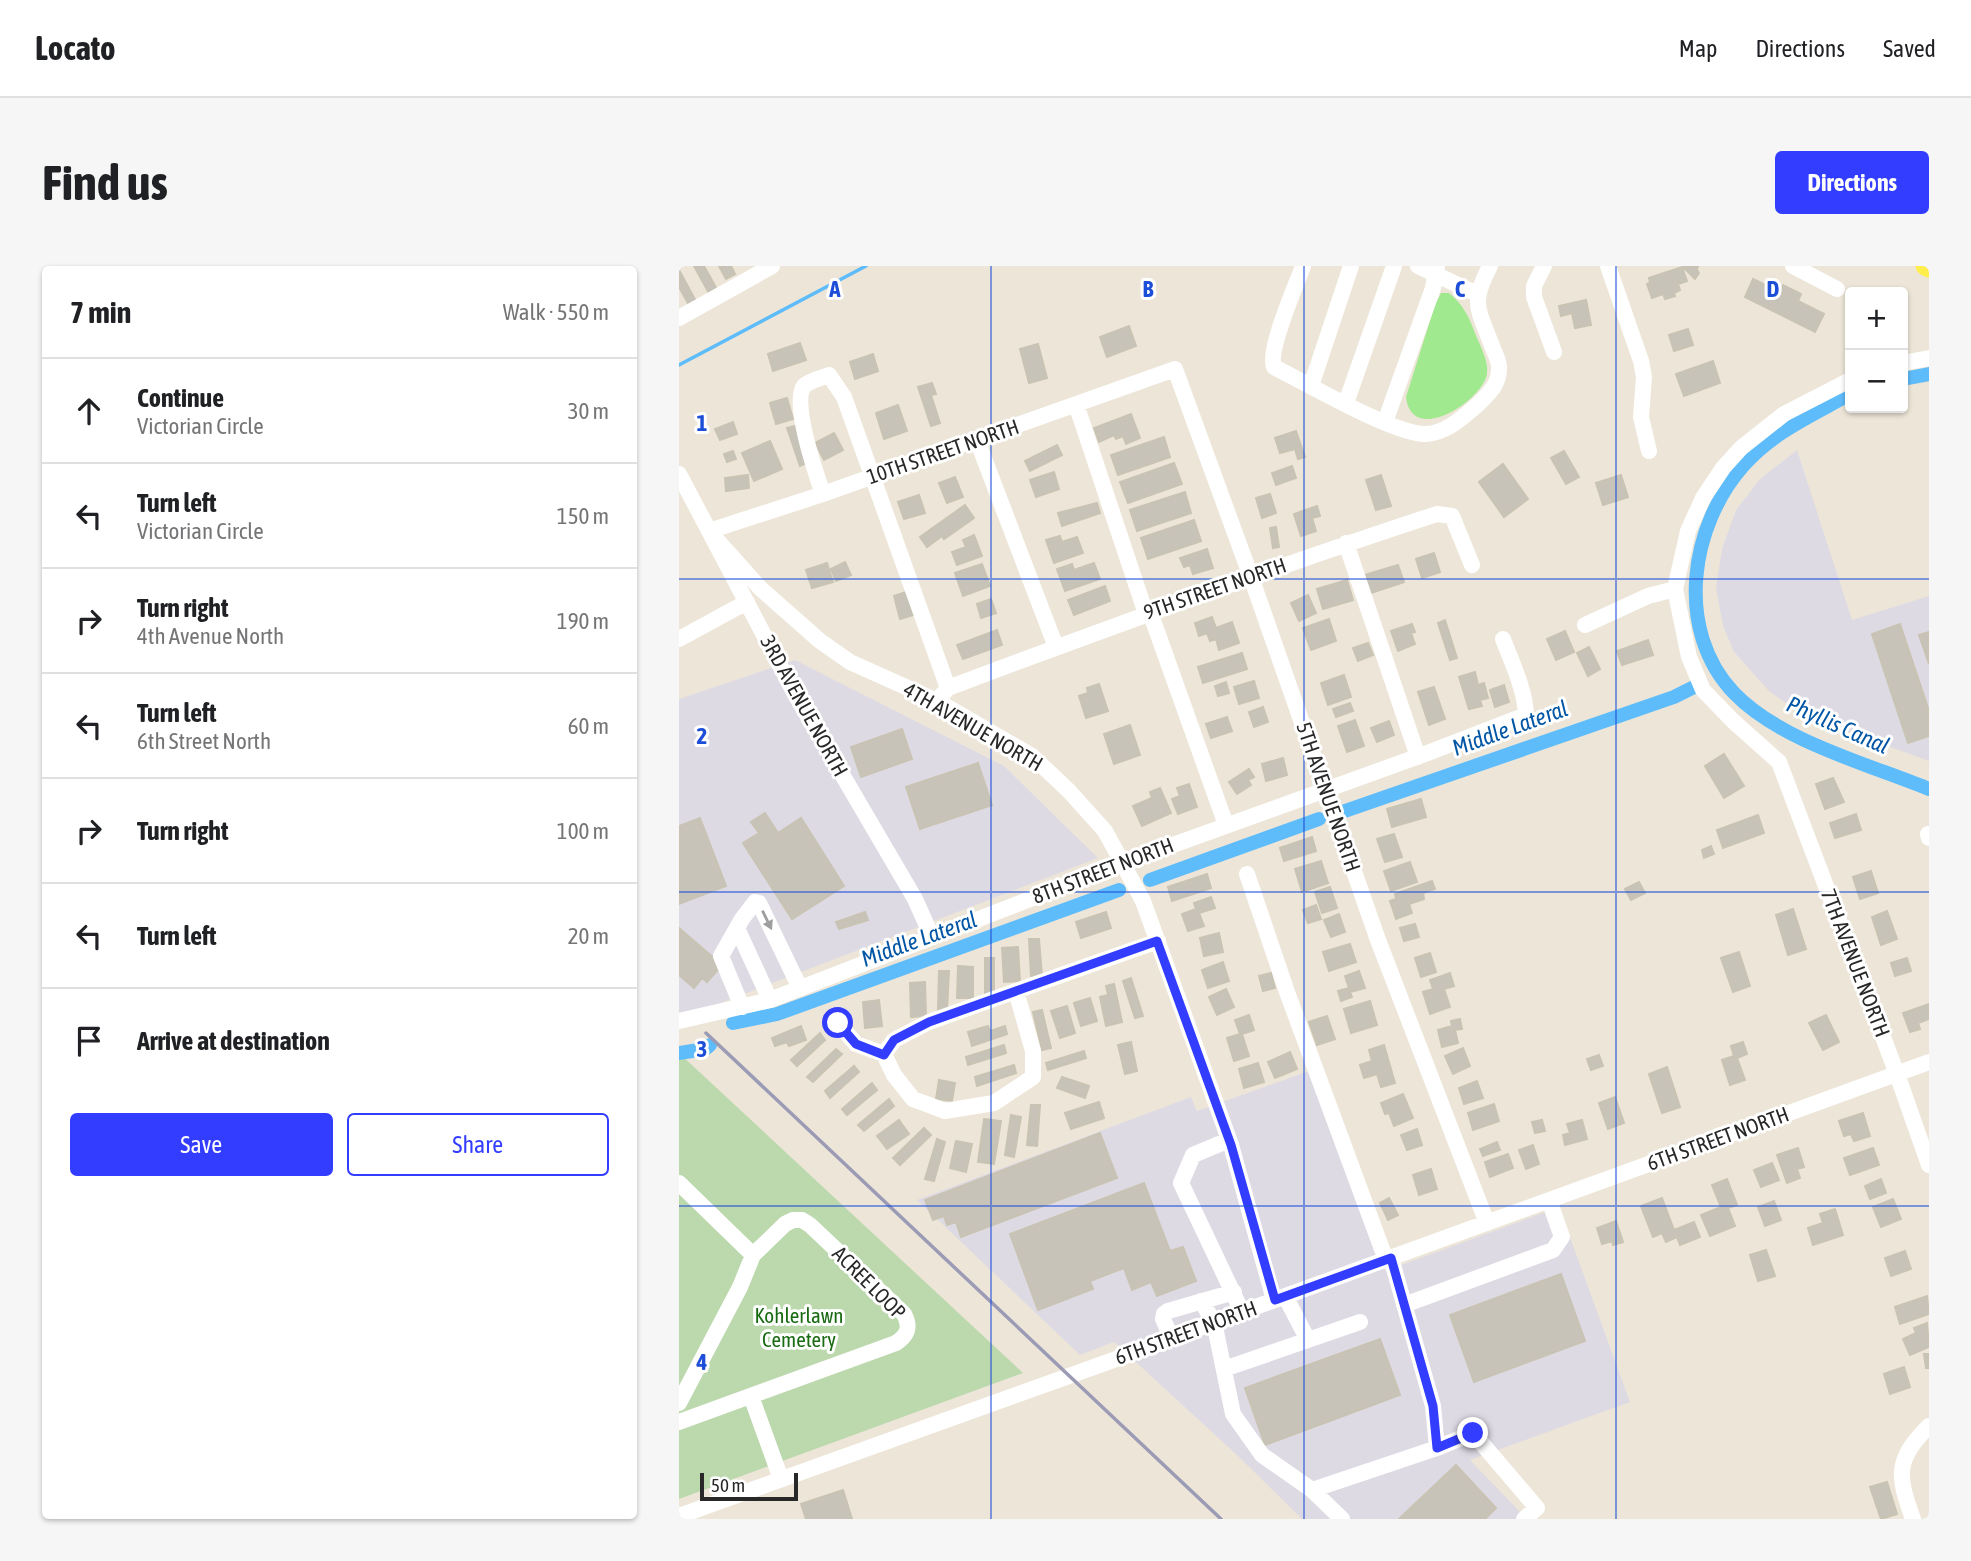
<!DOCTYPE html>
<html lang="en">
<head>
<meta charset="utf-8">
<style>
	:root { --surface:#fff; --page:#f6f6f6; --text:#202124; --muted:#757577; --line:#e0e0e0; --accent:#333dff }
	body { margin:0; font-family:"Asap Condensed",sans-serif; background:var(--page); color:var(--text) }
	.controls { position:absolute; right:21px; top:21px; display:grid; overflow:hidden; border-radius:7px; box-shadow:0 2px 5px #0004 }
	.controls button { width:63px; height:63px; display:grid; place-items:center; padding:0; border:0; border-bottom:2px solid var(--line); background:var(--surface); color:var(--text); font:35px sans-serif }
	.scale { position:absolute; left:21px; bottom:18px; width:98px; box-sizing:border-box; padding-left:7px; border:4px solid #282828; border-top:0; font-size:19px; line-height:24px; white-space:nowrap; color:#282828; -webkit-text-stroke:5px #fff; paint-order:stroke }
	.stop { position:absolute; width:21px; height:21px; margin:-16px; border:5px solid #333dff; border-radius:50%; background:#fff }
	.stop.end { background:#333dff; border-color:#fff; box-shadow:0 2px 7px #0008 }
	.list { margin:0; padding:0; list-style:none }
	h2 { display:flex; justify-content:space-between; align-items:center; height:91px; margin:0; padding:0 28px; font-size:30px }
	h2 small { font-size:23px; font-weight:400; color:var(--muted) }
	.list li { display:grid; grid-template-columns:46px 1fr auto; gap:21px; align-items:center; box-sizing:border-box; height:105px; padding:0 28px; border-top:2px solid var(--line) }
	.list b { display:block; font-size:26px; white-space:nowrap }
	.list p { margin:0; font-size:23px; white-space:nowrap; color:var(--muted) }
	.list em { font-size:23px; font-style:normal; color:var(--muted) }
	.actions { display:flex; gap:14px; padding:21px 28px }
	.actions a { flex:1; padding:16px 0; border:2px solid var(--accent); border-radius:7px; text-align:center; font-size:24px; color:var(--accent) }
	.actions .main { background:var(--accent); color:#fff }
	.icon { flex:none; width:38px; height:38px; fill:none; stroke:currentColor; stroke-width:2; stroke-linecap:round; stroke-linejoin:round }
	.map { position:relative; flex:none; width:1250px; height:1253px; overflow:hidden; border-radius:7px }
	header { display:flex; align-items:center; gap:42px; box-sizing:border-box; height:98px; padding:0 35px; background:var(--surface); border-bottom:2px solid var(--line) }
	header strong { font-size:33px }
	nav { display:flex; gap:38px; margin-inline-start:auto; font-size:24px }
	.intro { display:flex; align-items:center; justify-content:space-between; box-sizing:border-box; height:168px; padding:0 42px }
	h1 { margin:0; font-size:49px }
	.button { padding:18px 32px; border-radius:7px; background:var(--accent); color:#fff; font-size:24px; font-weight:700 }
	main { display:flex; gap:42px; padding:0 42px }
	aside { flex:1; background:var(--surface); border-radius:7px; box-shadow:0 2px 5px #0004 }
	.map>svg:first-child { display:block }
	.industrial { fill:#dedae4 }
	.green { fill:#a1e98e }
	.cemetery { fill:#bcd8ad }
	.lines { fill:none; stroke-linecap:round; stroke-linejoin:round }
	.stream { stroke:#5fbcfa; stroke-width:3.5 }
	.canal { stroke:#5fbcfa; stroke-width:14 }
	.building { fill:#c7c3b8; stroke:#c8c3b2; stroke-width:2 }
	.minor { stroke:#fff; stroke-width:16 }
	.major { stroke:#ffed4b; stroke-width:19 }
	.rail { stroke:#9b9bb5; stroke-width:3.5 }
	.oneway { fill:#9e9e9e }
	.route { stroke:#333dff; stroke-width:9 }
	.grid { fill:none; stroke:#1d4ed8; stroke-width:2; stroke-opacity:0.55 }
	.labels { text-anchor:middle; stroke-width:6; stroke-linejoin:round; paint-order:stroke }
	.street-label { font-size:21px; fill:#282828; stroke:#fff }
	.park-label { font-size:21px; fill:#196b12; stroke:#fff }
	.water-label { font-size:23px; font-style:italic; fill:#0056a5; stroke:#fff }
	.grid-label { font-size:23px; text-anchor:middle; font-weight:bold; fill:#1d4ed8; stroke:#fff; stroke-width:6; stroke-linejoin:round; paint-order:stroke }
</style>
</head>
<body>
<header>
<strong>Locato</strong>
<nav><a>Map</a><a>Directions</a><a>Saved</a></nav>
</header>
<div class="intro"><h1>Find us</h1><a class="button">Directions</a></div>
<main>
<aside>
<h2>7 min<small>Walk · 550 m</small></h2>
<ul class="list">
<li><svg class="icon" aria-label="ahead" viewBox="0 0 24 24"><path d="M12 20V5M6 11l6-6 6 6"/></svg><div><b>Continue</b><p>Victorian Circle</p></div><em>30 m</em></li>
<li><svg class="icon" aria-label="left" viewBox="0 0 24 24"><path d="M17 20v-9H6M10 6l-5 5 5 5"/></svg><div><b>Turn left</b><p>Victorian Circle</p></div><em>150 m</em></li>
<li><svg class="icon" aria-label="right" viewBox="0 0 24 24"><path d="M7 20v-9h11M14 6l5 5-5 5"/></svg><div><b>Turn right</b><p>4th Avenue North</p></div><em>190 m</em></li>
<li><svg class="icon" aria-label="left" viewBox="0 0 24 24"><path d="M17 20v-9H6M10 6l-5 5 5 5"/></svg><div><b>Turn left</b><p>6th Street North</p></div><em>60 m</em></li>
<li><svg class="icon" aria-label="right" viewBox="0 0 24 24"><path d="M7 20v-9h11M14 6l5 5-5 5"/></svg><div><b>Turn right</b></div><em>100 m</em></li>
<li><svg class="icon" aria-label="left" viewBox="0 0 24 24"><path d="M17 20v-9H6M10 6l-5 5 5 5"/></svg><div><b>Turn left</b></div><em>20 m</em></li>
<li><svg class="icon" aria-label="arrive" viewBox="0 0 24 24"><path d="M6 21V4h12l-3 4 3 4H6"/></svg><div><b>Arrive at destination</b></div></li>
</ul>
<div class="actions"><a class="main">Save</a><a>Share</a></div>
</aside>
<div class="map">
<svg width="1250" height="1253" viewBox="0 0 1250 1253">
	<rect width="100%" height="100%" fill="#ede6d8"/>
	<path class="industrial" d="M1118,184L1173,354L1250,330V495L1125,450L1090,425L1055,386L1044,360L1037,322L1043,283L1057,244L1081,213Z
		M116,394L325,500L419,592L0,753V433Z
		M633,804L706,1005L880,941L951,1136L791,1194L848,1253H623L559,1190L435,1076L401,1089L238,934L512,831L518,845Z"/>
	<path class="green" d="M762,27H770C784,38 790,51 796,67C801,80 810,95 808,108C804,134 733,181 727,131L756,39Z"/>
	<path class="cemetery" d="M0,787L344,1107L0,1233Z"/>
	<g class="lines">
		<path class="stream" d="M0,99L187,0"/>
		<path class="canal" d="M1224,113L1250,108
			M1171,128C1134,149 1094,166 1065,199C1011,259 995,364 1055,427C1101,475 1189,498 1250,523
			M663,546L995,431L1015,421
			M471,614L640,553
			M54,757L98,748L440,624
			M0,787L26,783L31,779"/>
	</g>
	<path class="building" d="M15,0H25L39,25L31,29Z
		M40,0H52L56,8L47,13Z
		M1003,0H1019L1018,4L1020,7L1016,13Z
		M1003,1L1008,15L999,18L1001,24L995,27L996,30L986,33L984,28L973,32L968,18L971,17L970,12Z
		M0,4L18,37L11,41L0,21Z
		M1074,13L1101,26L1104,19L1122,28L1119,35L1145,48L1136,66L1066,31Z
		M907,34L912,59L896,62L893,47L882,50L880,40Z
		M450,60L457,80L428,91L421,71Z
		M1009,63L1014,79L995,85L990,69Z
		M121,77L127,94L94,105L89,88Z
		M359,78L368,112L350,117L341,83Z
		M194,88L199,105L176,113L171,96Z
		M1034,95L1041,117L1005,130L997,108Z
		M253,117L257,128L252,129L261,157L252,160L239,121Z
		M108,132L114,153L97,158L91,137Z
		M219,139L228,165L205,173L197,147Z
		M452,148L461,172L447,178L444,170L437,173L435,169L420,176L415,162Z
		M54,156L58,168L41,174L36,163Z
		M116,160L128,197L121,200L108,162Z
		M617,165L626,191L619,193L616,183L601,187L596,172Z
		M155,167L164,184L145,194L136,177Z
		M485,171L491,191L439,209L432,189Z
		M91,175L103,203L75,215L63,187Z
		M378,179L383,189L351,205L346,195Z
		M54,185L57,193L48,196L45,188Z
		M885,185L900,211L887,218L872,192Z
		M495,197L503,218L449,237L441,216Z
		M824,198L849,233L825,251L800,216Z
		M613,200L617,212L597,219L593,207Z
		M375,206L380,223L357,231L351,214Z
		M69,209L70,222L47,225L46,212Z
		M702,209L712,240L697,244L687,214Z
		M942,209L949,231L924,239L917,217Z
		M276,211L284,231L268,237L260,217Z
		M506,226L512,247L458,265L451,244Z
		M591,228L597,247L583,252L577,232Z
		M240,229L246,247L225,253L219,236Z
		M418,237L421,247L383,260L379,247Z
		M286,239L295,252L265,273L263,270L248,281L241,271Z
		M638,240L641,250L633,252L637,265L622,270L615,248Z
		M515,254L522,275L469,293L462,272Z
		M597,261L600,281L594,282L591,262Z
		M295,269L303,290L278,299L273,286L287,281L284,274Z
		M381,270L383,276L398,271L404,287L375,297L367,274Z
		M528,283L534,302L514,308L511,299L505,301L501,292Z
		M755,287L761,306L743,312L737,293Z
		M166,296L172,309L157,315L152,303Z
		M148,297L154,316L133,322L127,304Z
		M415,297L421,313L386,325L378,303L393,298L395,304Z
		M303,298L311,320L284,330L276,307Z
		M719,299L725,316L692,327L686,309Z
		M668,314L674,334L644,343L638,323Z
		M426,320L431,335L395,349L389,334Z
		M227,326L234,349L221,353L215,330Z
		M629,329L637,347L620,355L612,337Z
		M312,333L317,347L302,352L298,338Z
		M533,351L537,362L553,356L560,377L540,384L537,373L531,375L528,367L520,370L516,357Z
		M650,353L657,375L632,384L624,362Z
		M766,354L778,392L771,394L759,357Z
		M733,358L736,366L732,367L736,378L719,385L712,365Z
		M1221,358L1250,445V470L1229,477L1193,368Z
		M318,364L323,379L284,393L278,379Z
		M886,365L895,386L877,394L868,373Z
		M1250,366V398L1240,369Z
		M969,374L974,389L943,399L938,385Z
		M689,377L694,389L679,395L674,382Z
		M910,381L921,403L909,410L898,387Z
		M563,387L568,403L524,417L519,401Z
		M796,406L799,419L805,417L809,432L801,434L803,440L790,443L780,411Z
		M665,409L672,431L649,439L642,417Z
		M575,415L580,432L560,438L555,421Z
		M547,416L550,427L539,430L536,420Z
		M420,418L429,445L407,452L400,430L409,427L408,422Z
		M825,419L830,436L816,441L811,424Z
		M755,421L766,453L750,459L739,426Z
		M671,437L674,445L657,451L654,443Z
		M584,441L589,456L575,461L570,446Z
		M548,451L553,465L532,472L527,458Z
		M676,454L685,480L668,486L659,460Z
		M710,455L715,469L698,476L692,462Z
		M451,459L461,489L435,498L425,468Z
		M223,463L233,493L182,511L172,481Z
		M1045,488L1065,520L1045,532L1026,500Z
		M604,492L608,509L587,515L583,498Z
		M299,497L313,539L241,563L227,521Z
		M570,503L575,511L569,514L572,519L558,528L550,516Z
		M1154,512L1165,536L1146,543L1137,518Z
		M510,518L518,541L499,548L493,533L501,530L498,522Z
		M481,522L492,547L463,560L454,540L473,532L471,526Z
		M742,533L747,551L713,561L708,543Z
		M86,547L99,567L122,552L165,620L113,653L64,577L80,567L72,556Z
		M1177,548L1182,564L1156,572L1151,557Z
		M1079,549L1085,567L1044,582L1038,564Z
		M21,552L47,620L0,638V560Z
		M715,568L723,591L706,596L698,573Z
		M633,571L637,585L605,595L601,582Z
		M1032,580L1035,588L1025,592L1023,584Z
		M642,595L649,617L623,626L616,603Z
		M731,596L738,616L712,625L705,605Z
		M1192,605L1199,627L1181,633L1174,611Z
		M528,608L532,622L493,635L489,621Z
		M753,615L756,623L744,627L745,633L730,638L733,647L717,653L711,635L717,633L716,628Z
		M960,616L966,627L952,634L946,623Z
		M651,621L658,642L643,647L636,626Z
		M532,631L536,642L520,647L525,660L509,665L503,648L517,643L515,637Z
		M637,639L642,653L629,657L624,644Z
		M1114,643L1127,683L1109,689L1097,649Z
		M1208,645L1218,673L1202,679L1193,651Z
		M186,646L189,654L160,663L157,656Z
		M427,646L432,662L402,672L397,656Z
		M660,648L666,666L652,671L645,654Z
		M736,658L740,671L725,675L721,662Z
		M0,662L43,699L28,716L23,712L15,722L0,709Z
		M540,667L544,686L525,690L521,672Z
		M350,673H360L363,710H352Z
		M671,678L677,696L650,705L644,686Z
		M339,681L341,715L325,716L323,682Z
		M1060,686L1071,720L1054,726L1042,692Z
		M751,687L757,706L742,711L736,692Z
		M306,692H315V728H306Z
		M1228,692L1232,705L1216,710L1212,697Z
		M544,696L550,715L529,722L523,704Z
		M279,700L294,701V732H278Z
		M260,705H270L268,746H259Z
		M680,705L686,722L671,726L673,731L662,735L659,725L670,722L666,710Z
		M592,707L596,722L584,725L580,710Z
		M771,707L775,720L765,723L771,741L751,748L744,726L754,723L751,714Z
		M452,712L464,750L456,752L444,715Z
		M246,716L247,750L232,751L231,717Z
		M435,718L443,756L427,760L421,731L429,729L427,720Z
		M547,723L555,741L538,749L530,731Z
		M411,732L418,755L402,760L395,737Z
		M200,734L203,760L186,762L184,736Z
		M691,735L698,759L672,767L665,743Z
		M1250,738V753L1239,757L1241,763L1231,766L1224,747Z
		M388,740L396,767L381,772L372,745Z
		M363,744L372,782L363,784L354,746Z
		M570,749L575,764L563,768L570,790L555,795L548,772L561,768L556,754Z
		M1147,749L1160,776L1144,784L1130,757Z
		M648,750L656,773L638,779L630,756Z
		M781,753L783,763L776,764L779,777L763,781L759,764L773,760L772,755Z
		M122,760L127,774L110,780L108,776L96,780L93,772Z
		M309,760L311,765L326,760L328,768L293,780L289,766Z
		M141,767L146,774L118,800L112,794Z
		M452,776L458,805L446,808L439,779Z
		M1064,776L1068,788L1058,792L1066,814L1051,819L1043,794L1055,790L1052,780Z
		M325,779L327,787L289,799L287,791Z
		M705,779L716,817L702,821L698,808L685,812L681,799L693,795L690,784Z
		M784,782L791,800L774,808L766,790Z
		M157,783L163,788L134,816L128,811Z
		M405,785L407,792L369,804L367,797Z
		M611,786L618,803L596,812L589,796Z
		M920,789L924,800L912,804L908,793Z
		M579,797L585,816L565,822L560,803Z
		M335,799L337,807L298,820L296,811Z
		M175,800L180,806L151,832L146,825Z
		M988,801L1001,841L983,847L970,808Z
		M383,811L410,820L406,832L378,822Z
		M260,814L276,817L273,835L257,833Z
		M798,815L804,832L785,838L780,822Z
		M193,817L198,824L168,849L163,843Z
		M724,828L734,852L715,860L710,847L706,848L702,837Z
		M936,831L945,857L929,863L920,837Z
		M210,833L215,840L185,865L179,859Z
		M420,836L425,852L392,863L386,847Z
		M815,838L820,855L794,864L789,847Z
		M352,839H361L358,880L348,879Z
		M1184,847L1191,870L1175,875L1172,868L1165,870L1160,855Z
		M332,849L342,851L335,891L326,889Z
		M305,853L322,855L315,898L299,896Z
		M220,854L230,868L208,883L198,870Z
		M863,854L866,865L856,867L853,856Z
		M903,854L908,873L886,879L884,869L891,867L888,858Z
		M245,862L252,869L221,899L214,892Z
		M738,863L743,879L728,884L722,869Z
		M421,867L438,912L282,971L277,956L268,959L265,950L254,954L246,934Z
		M258,873L266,876L255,915L246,913Z
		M277,875L293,878L287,906L271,902Z
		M818,876L821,884L804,890L801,883Z
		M854,879L860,898L847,903L840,884Z
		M1119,882L1125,901L1118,903L1121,912L1108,917L1098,889Z
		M1194,882L1200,899L1171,909L1165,892Z
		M829,888L834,902L811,911L806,896Z
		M1093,897L1100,914L1082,921L1075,904Z
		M752,903L758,923L740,929L734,909Z
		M1048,913L1058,939L1049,942L1056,960L1031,970L1022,949L1042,941L1033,919Z
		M1202,913L1207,927L1191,933L1186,920Z
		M465,917L491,985L504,981L517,1015L478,1030L472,1016L453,1024L445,1002L411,1015L414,1023L359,1044L331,968Z
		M710,932L719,949L709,954L701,937Z
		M983,932L995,964L1015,956L1021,971L1001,979L998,971L987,976L983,967L974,971L962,940Z
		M1214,933L1222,953L1202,961L1194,941Z
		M1095,935L1102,954L1086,960L1079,941Z
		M1156,943L1164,969L1134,979L1129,962L1144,957L1141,948Z
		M937,955L944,976L934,979L933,975L923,978L918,962Z
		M1087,984L1096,1010L1079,1015L1071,989Z
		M1226,985L1232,1003L1212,1010L1206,992Z
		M882,1008L906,1075L795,1116L771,1049Z
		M1248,1030L1250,1048L1221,1058L1216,1041Z
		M1248,1057L1250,1081L1231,1089L1224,1073L1237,1067L1235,1062Z
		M701,1073L721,1129L586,1179L566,1122Z
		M1245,1088H1250V1102H1247Z
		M1225,1101L1231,1121L1211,1128L1205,1108Z
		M777,1199L817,1242L806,1253H720Z
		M1208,1216L1218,1248L1202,1253L1191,1221Z
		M164,1224L173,1253H127L122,1238Z"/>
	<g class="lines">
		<path class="minor" d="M624,0C617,20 588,84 595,101C627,117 716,169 747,168C767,167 783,152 797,140C809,128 821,119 820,100C819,93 816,87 813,80C799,42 791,38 811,0
			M739,0L798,28
			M865,0L855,20V31L875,86
			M929,0L962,95L965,111L962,151L970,185
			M1114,0L1158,23
			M0,52L93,0
			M1224,97L1250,92
			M1171,114L1105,148L1062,182L1044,202L1024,232L1009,265L996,323L1010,391L1024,424L1054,455L1100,496L1218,808L1250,899
			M632,120L672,0
			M667,137L715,0
			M397,138L467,348
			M706,156L754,22L758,0
			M298,174L377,381
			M0,208L116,428L236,633L253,671
			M144,228C137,208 112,136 125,120C131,114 143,112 150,109L165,131L269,422
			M667,277L739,491
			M471,346L547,559
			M906,359L969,330L996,323
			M0,373L68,336
			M258,435L269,422C431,361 593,302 758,248L773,250L793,299
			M1249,568L1250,572
			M568,608L608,726L707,994
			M58,662L91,734
			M337,725L354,785V811L315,837L266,845L234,833L215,809L205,788L215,774L250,756Z
			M337,725L479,675
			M63,741L42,690L63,653L76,636L80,637L121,722
			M0,755L91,734L444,597L746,488L847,449C846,423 833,397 824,373
			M159,757L177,778L205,788
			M550,874L514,889L502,917L563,1046
			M0,917L74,989
			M712,992L754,1140L758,1182
			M606,1030L629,1074
			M595,1034L552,879L464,635L426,565L390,525L353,490L258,435L171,396L141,375L81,322L30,265L144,228L496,103L572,311L699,674L808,957
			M522,1035L535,1056L554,1148L583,1189L633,1224L663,1253
			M725,1039L874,984L883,971L870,934
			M493,1073L484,1053L485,1048L489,1045L555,1026
			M545,1103L681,1056
			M72,1130L102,1213
			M0,1137L61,1021L74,989L106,958L114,954H123L131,959L225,1048C232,1061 229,1069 217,1077L0,1156
			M633,1224L758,1182L794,1167L858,1242L845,1253
			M0,1250L493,1073L535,1056L1250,796
			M1234,1253C1218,1209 1216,1194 1250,1160"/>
		<path class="major" d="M1246,0L1250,2"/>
		<path class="rail" d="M27,767L542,1253"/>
	</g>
	<defs><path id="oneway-solid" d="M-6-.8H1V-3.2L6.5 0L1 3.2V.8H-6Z" transform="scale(1.75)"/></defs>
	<use class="oneway" href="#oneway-solid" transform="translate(88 654) rotate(64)"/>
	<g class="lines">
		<path class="route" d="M159,757L177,778L205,789L215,774L250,756L478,675L552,879L596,1034L712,992L754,1140L758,1182L794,1167"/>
	</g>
	<path class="grid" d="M312,0V1253M625,0V1253M937,0V1253M0,313H1250M0,626H1250M0,940H1250"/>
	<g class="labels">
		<g class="street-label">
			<text transform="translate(264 186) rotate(-19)" y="7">10TH STREET NORTH</text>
			<text transform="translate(536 323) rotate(-19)" y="7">9TH STREET NORTH</text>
			<text transform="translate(125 440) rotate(61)" y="7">3RD AVENUE NORTH</text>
			<text transform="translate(294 461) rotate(30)" y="7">4TH AVENUE NORTH</text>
			<text transform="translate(649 531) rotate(71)" y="7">5TH AVENUE NORTH</text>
			<text transform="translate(424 605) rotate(-21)" y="7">8TH STREET NORTH</text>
			<text transform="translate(1176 697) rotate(69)" y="7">7TH AVENUE NORTH</text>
			<text transform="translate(1039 873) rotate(-20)" y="7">6TH STREET NORTH</text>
			<text transform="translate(190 1017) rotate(45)" y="7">ACREE LOOP</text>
			<text transform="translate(507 1067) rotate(-20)" y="7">6TH STREET NORTH</text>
		</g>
		<g class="park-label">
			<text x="120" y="1057">Kohlerlawn<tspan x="120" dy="24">Cemetery</tspan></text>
		</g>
		<g class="water-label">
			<text transform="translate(1159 459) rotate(24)" y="8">Phyllis Canal</text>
			<text transform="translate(831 462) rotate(-20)" y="8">Middle Lateral</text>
			<text transform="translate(240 673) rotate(-20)" y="8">Middle Lateral</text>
		</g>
	</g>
	<g class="grid-label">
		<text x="156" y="31">A</text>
		<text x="469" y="31">B</text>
		<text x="781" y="31">C</text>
		<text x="1094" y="31">D</text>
		<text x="23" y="165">1</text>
		<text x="23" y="478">2</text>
		<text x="23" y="791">3</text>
		<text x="23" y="1104">4</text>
	</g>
</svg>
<div class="controls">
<button>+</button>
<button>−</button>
</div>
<div class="scale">50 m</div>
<div class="stop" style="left:159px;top:757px"></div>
<div class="stop end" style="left:794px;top:1167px"></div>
</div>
</main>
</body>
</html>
